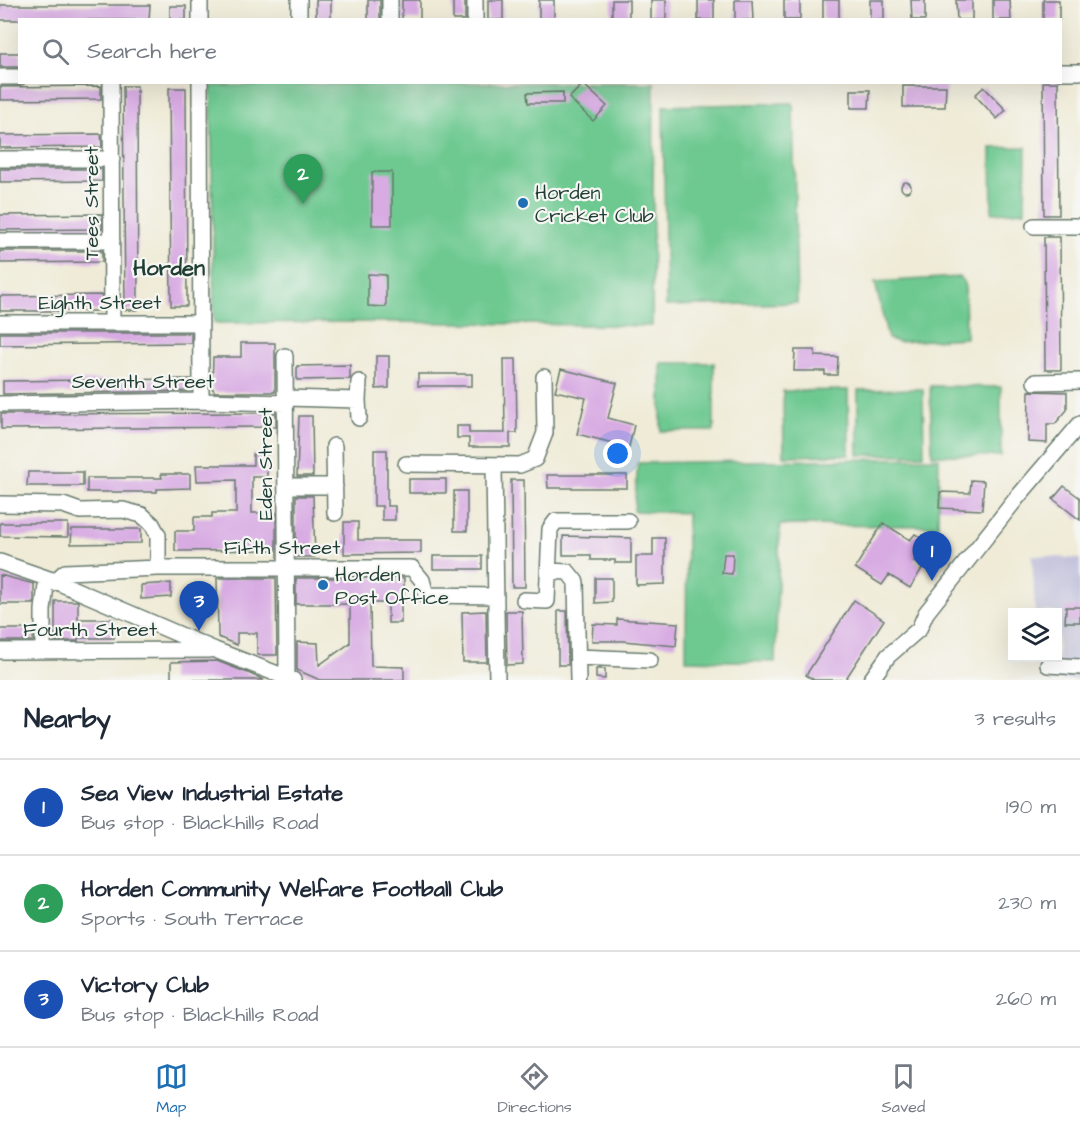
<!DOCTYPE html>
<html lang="en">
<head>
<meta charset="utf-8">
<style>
	:root { --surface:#fff; --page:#f2f2f3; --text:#1f2937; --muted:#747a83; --line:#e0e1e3; --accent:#1f6fb2 }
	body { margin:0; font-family:"Architects Daughter",sans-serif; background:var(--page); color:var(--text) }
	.controls { position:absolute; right:18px; bottom:18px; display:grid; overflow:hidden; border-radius:0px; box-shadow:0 6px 24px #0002 }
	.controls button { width:54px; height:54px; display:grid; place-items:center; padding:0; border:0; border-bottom:2px solid var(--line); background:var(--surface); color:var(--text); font:30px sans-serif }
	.you { position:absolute; left:618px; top:454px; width:21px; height:21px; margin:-15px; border:4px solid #fff; border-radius:50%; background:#1a73e8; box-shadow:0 0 0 9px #1a73e833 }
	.badge { display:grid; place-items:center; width:39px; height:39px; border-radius:50%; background:var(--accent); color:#fff; font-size:20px; font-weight:700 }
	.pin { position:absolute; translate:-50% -50px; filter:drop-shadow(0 2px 3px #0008) }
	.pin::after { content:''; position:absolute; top:32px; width:21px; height:18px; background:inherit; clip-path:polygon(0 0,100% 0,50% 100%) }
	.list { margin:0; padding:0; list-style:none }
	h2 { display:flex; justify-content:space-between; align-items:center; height:78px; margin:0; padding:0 24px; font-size:26px }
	h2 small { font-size:20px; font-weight:400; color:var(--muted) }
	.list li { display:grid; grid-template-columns:39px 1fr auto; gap:18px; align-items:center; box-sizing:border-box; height:96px; padding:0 24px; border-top:2px solid var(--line) }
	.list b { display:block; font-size:22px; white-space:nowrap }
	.list p { margin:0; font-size:20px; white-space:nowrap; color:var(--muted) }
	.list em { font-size:20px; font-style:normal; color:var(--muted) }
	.icon { flex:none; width:33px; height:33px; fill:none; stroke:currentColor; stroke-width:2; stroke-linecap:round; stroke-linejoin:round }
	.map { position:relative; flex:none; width:1080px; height:680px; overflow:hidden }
	.search { position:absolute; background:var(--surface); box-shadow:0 6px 24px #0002; left:18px; right:18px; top:18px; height:66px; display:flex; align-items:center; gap:15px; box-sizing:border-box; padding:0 21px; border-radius:0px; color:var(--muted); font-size:22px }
	.sheet { height:366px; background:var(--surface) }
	nav { display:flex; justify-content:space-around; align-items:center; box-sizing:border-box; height:84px; border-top:2px solid var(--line); background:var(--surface); font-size:16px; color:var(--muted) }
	nav a { display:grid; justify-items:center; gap:3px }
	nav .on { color:var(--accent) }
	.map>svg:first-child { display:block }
	.industrial { fill:#c2c1dc }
	.green { fill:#6ec991; stroke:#468362; stroke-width:1.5 }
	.building { fill:#d8abe3 }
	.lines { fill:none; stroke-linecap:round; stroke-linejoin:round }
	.minor-casing { stroke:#687a6d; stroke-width:18 }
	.minor { stroke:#fff; stroke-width:15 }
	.poi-dot { fill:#1f6fb2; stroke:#f6f6f2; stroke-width:2 }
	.labels { text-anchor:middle; stroke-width:4.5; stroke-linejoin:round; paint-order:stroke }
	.poi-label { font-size:20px; fill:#1f3d34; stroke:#f6f6f2; text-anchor:start }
	.street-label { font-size:20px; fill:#1f3d34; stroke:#f6f6f2 }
	.quarter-label { font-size:22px; font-weight:bold; fill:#1f3d34; stroke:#f6f6f2 }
</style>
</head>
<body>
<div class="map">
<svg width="1080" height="680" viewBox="0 0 1080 680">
	<rect width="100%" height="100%" fill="#f6f6f2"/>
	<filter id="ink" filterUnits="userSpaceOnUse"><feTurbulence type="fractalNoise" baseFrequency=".0167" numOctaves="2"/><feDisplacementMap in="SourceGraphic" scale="12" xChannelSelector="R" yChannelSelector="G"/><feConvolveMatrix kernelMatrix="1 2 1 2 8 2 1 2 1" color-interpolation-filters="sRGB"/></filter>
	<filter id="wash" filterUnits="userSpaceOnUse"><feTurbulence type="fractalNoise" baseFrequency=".008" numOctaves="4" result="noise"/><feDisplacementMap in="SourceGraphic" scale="24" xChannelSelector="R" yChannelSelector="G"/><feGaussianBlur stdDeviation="1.35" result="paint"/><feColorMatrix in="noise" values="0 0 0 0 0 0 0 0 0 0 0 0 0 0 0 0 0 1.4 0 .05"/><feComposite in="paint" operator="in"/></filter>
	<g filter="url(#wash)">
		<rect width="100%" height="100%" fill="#efebd7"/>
		<path class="industrial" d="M1032,555L1080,559V680H1051L1038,662V658H1058V612H1035Z"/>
		<path class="green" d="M396,83H654L652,326L391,322L214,323L211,86Z
			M793,103L797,303L666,306L663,106Z
			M1026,147L1025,211L992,213L991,148Z
			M959,277L965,283L966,338L898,342L888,339L875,282Z
			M661,363H714V431H661Z
			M930,386L1001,387V456L932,455Z
			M923,389L924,455H858V390Z
			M848,390L849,455L784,456L783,391Z
			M939,458L938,526L780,525L775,662L686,660L687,513L634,511L638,463Z"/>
		<g id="blocks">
			<path class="building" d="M316,0H331V20H316Z
				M368,0H380V20H368Z
				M402,0H420V20H402Z
				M453,0H465V20H453Z
				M488,0H503V20H488Z
				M539,0H554V20H539Z
				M612,0H629V20H612Z
				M651,0H666V20H651Z
				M698,0H714V20H698Z
				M735,0H752L753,20H735Z
				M784,0H800V20H784Z
				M823,0H839V20H823Z
				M870,0H884V20H870Z
				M911,0H925V20H912Z
				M956,0H972V20H957Z
				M993,0H1010L1011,20H993Z
				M1043,0H1059V20H1043Z
				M0,5H150L149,20H0Z
				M170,6H186V20H170Z
				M0,53H20V67H0Z
				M1043,82H1058L1059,215H1044Z
				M583,84L607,106L593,121L569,98Z
				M101,86V99L0,100V87Z
				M123,86H137L138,310H125Z
				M903,86H946L945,107H903Z
				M984,87L1006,110L997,119L975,95Z
				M169,88H186L187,306H171Z
				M851,90H870L869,108H851Z
				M563,92V103H528L527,93Z
				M101,134L102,147L0,148V135Z
				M0,169H102V181L0,182Z
				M372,172H392V225H372Z
				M901 187a5 5 0 1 1 10 0a5 5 0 1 1-10 0Z
				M102,214V229L0,230V215Z
				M1044,237H1060L1061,370H1045Z
				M0,251H102V262L0,263Z
				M368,274L386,275V307L368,306Z
				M102,295V311H0V296Z
				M0,333H191V343L0,345Z
				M241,343H275V392H215L212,388L213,357H241Z
				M795,350H815V356L838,357L837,375H825V371H794Z
				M376,356H389V388L376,389Z
				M504,359H516L517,433H510V447H469V438H457V426H469V433H505Z
				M350,365V379L297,380V366Z
				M561,369L617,383L608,418L634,425L629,447L577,434L586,398L555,391Z
				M418,374H472V386H418Z
				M184,379H191V391L3,394V381Z
				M1029,391L1067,392V410L1055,424H1047V443L1028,442Z
				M276,413V427L1,429V414Z
				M299,416H312L313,476H297Z
				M374,450H387V506H395V520H382V506H374Z
				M253,454H267V477H252V513H276V550L175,551V531H194V517H212V513H236V480L197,481L196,465H253Z
				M28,472H83V486H27Z
				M161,474H190V488L157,489V492H87V478H162Z
				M547,475H627V488H548Z
				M409,479H446V493H409Z
				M511,480H524L525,587H512Z
				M971,480L984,481L982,510L939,508L940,492L970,493Z
				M1064,486L1080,498V520L1053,499Z
				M454,491H467V531H454Z
				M296,496H313L315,557H296Z
				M344,522H358V540H421V553L344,554Z
				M0,523H68V537L0,536Z
				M883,523L910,540L915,534L927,542L914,561L923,567L910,588L889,575L882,585L855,568Z
				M72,529H141V543L71,544Z
				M563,536L631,538V563H615V560H591V555H563Z
				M653,538H665V584L636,585V556H653Z
				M724,554H733L732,574L722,573Z
				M433,556H482V569H433Z
				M0,575L34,584V604H0Z
				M217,578H276L277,655H257V633H237V645L218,637Z
				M296,578H404V603H401V623H388V603H370L371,666L404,667V680H320L297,670V642L318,643L319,665L350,643V604H296Z
				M595,578H612V602L595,603Z
				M171,583V597L141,599V585Z
				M854,600L884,620L845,680H814L806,675Z
				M55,601H78V619H114V638H78V641H55Z
				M1066,607H1080V622H1065Z
				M486,611L487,662H463L462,612Z
				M506,611H522L523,664L507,665Z
				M558,611H567L568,665H558Z
				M617,619L678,623L676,646L623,641H592L593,624L617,625Z
				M0,629H33V641H0Z
				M217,661L248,673L264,680H171V662Z
				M596,669H605V679L596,678Z"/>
		</g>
	</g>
	<g filter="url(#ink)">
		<use href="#blocks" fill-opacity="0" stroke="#687a6d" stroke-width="1.5"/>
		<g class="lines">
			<g class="minor-casing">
				<path id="minor" d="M200,0V20
					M390,0V20
					M299,20V0
					M475,20V0
					M1060,72H1080
					M0,77H20
					M111,82L112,323
					M200,82L201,401
					M0,159H112
					M1034,226H1080
					M0,241H112
					M0,323H201
					M285,356L287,680
					M1035,382L1080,381
					M286,398L358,400L359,382
					M358,400L359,418
					M0,404L201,401L286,403
					M334,446L335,513
					M406,464L520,465L535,459L545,433L544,377
					M494,466L497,680
					M286,486H335
					M0,504L63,505L80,511L123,510L142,515L152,524L158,535V568
					M0,562L55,581L215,650L293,680
					M549,571L568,572L576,582L578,680
					M524,600L547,601L550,529L556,521H628
					M43,650V610L46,585L55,581L65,572L158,568H412L422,580L426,595L496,596
					M0,651L209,650
					M578,657L650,660
					M1048,665L1080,667
					M871,680L888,656L919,629L926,613L1016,499L1080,424"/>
			</g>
			<use href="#minor" class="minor"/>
		</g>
	</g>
	<g class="poi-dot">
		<circle cx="523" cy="203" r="6"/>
		<circle cx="323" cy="585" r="6"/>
	</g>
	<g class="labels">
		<g class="poi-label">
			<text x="535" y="199">Horden<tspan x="535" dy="23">Cricket Club</tspan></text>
			<text x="335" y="581">Horden<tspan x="335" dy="23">Post Office</tspan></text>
		</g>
		<g class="street-label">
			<text transform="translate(91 203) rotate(-90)" y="7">Tees Street</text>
			<text x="100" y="309">Eighth Street</text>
			<text x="143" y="388">Seventh Street</text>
			<text transform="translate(265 464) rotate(-90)" y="7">Eden Street</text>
			<text x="282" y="554">Fifth Street</text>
			<text x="90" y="636">Fourth Street</text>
		</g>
		<g class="quarter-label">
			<text x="169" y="275">Horden</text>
		</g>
	</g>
</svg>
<div class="controls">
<button><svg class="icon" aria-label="layers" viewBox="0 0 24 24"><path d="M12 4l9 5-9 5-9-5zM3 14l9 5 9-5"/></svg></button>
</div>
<div class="you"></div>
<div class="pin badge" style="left:932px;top:581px;background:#1a4fb4">1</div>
<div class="pin badge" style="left:303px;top:204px;background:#2e9e5b">2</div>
<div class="pin badge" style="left:199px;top:631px;background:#1a4fb4">3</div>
<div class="search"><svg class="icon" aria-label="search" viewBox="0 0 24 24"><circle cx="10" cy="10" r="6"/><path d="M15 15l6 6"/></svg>Search here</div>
</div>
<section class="sheet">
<h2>Nearby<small>3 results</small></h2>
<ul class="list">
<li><span class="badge" style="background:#1a4fb4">1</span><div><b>Sea View Industrial Estate</b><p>Bus stop · Blackhills Road</p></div><em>190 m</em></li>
<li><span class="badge" style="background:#2e9e5b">2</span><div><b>Horden Community Welfare Football Club</b><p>Sports · South Terrace</p></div><em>230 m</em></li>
<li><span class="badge" style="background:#1a4fb4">3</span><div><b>Victory Club</b><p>Bus stop · Blackhills Road</p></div><em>260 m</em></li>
</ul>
</section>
<nav>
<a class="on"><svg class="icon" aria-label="map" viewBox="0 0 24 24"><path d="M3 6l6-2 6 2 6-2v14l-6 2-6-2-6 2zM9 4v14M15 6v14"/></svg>Map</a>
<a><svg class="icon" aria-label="directions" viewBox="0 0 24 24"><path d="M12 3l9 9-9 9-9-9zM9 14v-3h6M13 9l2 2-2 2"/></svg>Directions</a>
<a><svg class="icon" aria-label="saved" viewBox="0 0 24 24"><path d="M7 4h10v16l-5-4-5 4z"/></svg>Saved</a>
</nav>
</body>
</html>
